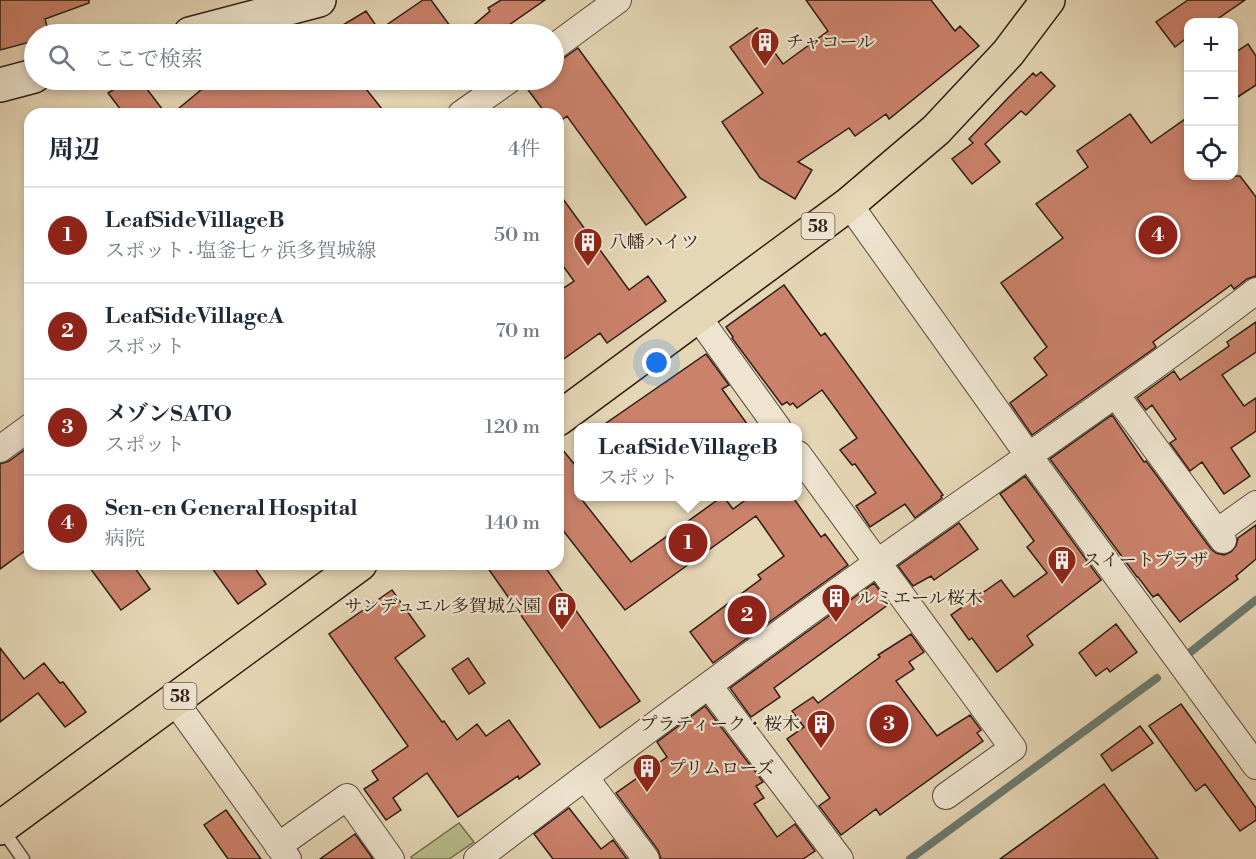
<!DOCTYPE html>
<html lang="ja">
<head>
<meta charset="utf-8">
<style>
	:root { --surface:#fff; --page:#f2f2f3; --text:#1f2937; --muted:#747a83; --line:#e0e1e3; --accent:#8f2418 }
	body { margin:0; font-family:"Libre Bodoni","Noto Serif JP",serif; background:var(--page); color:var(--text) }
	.controls { position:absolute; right:18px; top:18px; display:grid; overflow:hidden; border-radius:12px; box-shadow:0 3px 9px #0003 }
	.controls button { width:54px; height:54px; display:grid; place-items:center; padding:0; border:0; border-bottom:2px solid var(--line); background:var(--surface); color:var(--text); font:30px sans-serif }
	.you { position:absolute; left:657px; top:363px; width:21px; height:21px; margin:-15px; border:4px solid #fff; border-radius:50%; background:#1a73e8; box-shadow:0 0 0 9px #1a73e833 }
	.badge { display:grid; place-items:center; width:39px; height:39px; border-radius:50%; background:var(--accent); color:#fff; font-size:20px; font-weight:700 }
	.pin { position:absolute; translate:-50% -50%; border:3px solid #fff; box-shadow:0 2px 6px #0006 }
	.popup { position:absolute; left:574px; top:423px; width:228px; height:78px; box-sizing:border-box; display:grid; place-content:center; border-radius:12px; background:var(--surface); filter:drop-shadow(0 2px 4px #0005); font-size:20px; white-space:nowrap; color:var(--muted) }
	.popup b { font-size:22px; color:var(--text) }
	.popup::after { content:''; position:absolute; left:50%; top:100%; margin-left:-12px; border:12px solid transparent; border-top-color:var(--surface) }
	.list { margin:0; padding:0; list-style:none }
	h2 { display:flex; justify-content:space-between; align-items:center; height:78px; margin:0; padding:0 24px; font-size:26px }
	h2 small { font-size:20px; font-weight:400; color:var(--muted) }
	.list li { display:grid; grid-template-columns:39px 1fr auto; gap:18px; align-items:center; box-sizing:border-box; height:96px; padding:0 24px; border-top:2px solid var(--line) }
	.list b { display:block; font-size:22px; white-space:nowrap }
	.list p { margin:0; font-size:20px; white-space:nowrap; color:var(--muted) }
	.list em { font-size:20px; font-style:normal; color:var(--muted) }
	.icon { flex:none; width:33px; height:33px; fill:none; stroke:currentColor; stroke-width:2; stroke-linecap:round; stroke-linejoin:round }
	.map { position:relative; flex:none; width:1256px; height:859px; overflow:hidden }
	.search { position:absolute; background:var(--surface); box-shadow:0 3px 9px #0003; left:24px; top:24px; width:540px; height:66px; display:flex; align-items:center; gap:15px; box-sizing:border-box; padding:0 21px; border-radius:33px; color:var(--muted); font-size:22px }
	.panel { position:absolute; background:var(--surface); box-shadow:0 3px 9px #0003; left:24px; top:108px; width:540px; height:462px; border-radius:18px }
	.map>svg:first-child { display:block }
	.green { fill:#b8bd8b; stroke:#726d50; stroke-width:1.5 }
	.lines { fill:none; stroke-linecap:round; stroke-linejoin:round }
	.stream { stroke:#6c7b70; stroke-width:8 }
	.building { fill:#cb826b; stroke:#2d1d14; stroke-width:1.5 }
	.lane-casing { stroke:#5b4b3c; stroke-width:15 }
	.street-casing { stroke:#5b4b3c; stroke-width:28 }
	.secondary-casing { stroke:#2d1d14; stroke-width:36 }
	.primary-casing { stroke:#2d1d14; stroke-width:36 }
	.lane { stroke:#eee4cf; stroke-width:12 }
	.street { stroke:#eee4cf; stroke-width:26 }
	.secondary { stroke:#eee4cf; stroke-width:33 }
	.primary { stroke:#e5d6b5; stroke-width:33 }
	.labels { text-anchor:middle; stroke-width:4.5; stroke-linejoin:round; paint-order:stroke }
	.shield { fill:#eee4cf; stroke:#67594c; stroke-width:1.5 }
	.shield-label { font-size:16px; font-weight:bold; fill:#2d1d14 }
	.poi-label { font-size:18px; fill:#2d1d14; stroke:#eee4cf; text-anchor:start }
</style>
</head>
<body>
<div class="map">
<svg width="1256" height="859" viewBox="0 0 1256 859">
	<rect width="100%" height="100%" fill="#e5d6b5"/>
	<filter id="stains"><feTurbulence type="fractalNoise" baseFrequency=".00333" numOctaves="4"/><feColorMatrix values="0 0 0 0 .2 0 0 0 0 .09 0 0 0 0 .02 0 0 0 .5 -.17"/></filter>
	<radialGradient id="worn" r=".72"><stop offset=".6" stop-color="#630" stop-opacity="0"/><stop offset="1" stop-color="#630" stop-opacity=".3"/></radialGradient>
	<path class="green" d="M459,823L474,842L449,859H412L411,857Z"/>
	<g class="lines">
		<path class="stream" d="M1188,654L1256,600
			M910,859L1157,678"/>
	</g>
	<path class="building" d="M0,0H89V3L45,19L49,34H34V41L0,50Z
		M423,0H431L456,34H328L366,11L379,30Z
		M501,0H545L496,34H463L490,11L488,8Z
		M806,0H931L955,31L960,26L979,46L889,119L886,114L855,136L849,128L798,162L812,170L795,199L760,178L722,122L763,93L730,47L757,28L783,64L828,31Z
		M1188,0H1245L1213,22H1188V37L1175,47L1156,22Z
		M1248,44L1256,56V85L1233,100V54Z
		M578,48L686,197L646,225L567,116L558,123V114H546L523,83L524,80H554V65Z
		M1041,72L1055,86L1026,115L1021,111L985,144L1000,162L972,184L952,159L973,143L969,139L1008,98L1033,73L1036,76Z
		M129,80H140L166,114H124L108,93Z
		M213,80H359L386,114H172Z
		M1130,114L1151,143L1188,117V176H1240L1256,197V276L1247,279L1234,289L1231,285L1153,342L1156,347L1032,435L1010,403L1047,375L1034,358L1047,347L1001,283L1063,238L1036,204L1088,167L1077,151Z
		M558,192L629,290L648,276L666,301L607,343L600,333L558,363V292L574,281L558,259Z
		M784,285L821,336L825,333L943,495L941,496L942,498L915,518L905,504L870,527L856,506L876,493L855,464L852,465L840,450L857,438L822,390L797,408L793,403L790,405L787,402L782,405L732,338L733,337L726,327Z
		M1256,322V352L1222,375L1244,406L1256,398V431L1231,448L1250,476L1224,494L1202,462L1190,471L1170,443L1176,439L1152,405L1146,410L1137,398L1174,371L1180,380L1229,346L1227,342Z
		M706,354L729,385L722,389L750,428H599Z
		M1112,415L1144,462L1146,461L1211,549L1216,553L1224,555L1231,552L1236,546L1238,538L1256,525V559L1236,576L1238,579L1180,622L1158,594L1153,597L1138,577H1137L1050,459Z
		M558,444L579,470V496L631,562L723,496L733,509L744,501L741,496H792L821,537L825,534L848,565L713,663L690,632L761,579L758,575L784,556L756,516L625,610L558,524Z
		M30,446V547L0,569V464L9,461Z
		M1025,476L1101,580L1027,636L1033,645L997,672L972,638L969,640L951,615L1001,580L1014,597L1047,573L1027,547L1034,541L1000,494Z
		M959,523L978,549L934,580L931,576L913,586L898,566Z
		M87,564H132L150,589L121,610Z
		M209,564H252L266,584L238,604Z
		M485,564H543L640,701L600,728Z
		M874,583L889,604L774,688L780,697L751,717L730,688Z
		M392,590L425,636L395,658L442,722L444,721L457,740L477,724L486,736L509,720L540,764L519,779L518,776L458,817L427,773L393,798L401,810L386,820L364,789L378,780L372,771L408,746L329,634Z
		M1116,624L1137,652L1110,672L1107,668L1096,676L1079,653Z
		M911,634L924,652L909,662L914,669L896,681L937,736L970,715L981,730L977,733L983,741L880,815L876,809L841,835L819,806L830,798L787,739L804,727L792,711L813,697L818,703L880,657L878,655Z
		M0,648L24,679L44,663L60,683L63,682L86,712L65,727L38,693L0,722Z
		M468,658L485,683L469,694L452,669Z
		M1181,704L1256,808V820L1240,831L1205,784L1196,791L1149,726Z
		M705,706L763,782L756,786L764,798L754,804L777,837L795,824L815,851L803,859H661L658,850L616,793L667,757L657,742Z
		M1140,726L1153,743L1112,771L1101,755Z
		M1104,784L1158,859H1000Z
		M569,808L601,849L613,840L627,859H553L534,834Z
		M226,810L261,859H228L204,825Z
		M355,834L373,859H320Z"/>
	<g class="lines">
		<g class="lane-casing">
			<path id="lane" d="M2,829L23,859"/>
		</g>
		<g class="street-casing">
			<path id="street" d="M554,47L618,0
				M461,114L509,80
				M849,204L1029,456L1256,766
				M698,317L778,428
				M1116,395L1223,540
				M0,449L30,427
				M798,454L1013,748L946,796
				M1217,532L1256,504
				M709,686L840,859
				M174,700L288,859
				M585,777L646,859
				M278,846L347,797L391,859
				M477,859C609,758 743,659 878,562C1004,472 1133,385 1256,291"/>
		</g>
		<g class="secondary-casing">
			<path id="secondary" d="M190,34L319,0
				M0,85L34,76"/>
		</g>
		<g class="primary-casing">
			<path id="primary" d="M558,419L849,204L936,130L1008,53L1048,0
				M0,828L360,564"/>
		</g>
		<use href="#lane" class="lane"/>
		<use href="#street" class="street"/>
		<use href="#secondary" class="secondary"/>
		<use href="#primary" class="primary"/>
	</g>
	<defs>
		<g id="building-pin" transform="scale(1.5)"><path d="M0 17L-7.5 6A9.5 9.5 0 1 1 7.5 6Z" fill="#8f2418" stroke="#eee4cf"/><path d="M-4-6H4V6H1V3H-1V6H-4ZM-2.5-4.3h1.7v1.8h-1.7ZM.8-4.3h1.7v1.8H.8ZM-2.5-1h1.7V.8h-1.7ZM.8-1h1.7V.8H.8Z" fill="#fff"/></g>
	</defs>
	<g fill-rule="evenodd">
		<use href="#building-pin" x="765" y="42"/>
		<use href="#building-pin" x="588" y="242"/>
		<use href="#building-pin" x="1062" y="560"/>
		<use href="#building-pin" x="836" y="598"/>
		<use href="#building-pin" x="562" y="606"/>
		<use href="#building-pin" x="821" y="724"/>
		<use href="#building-pin" x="647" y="768"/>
	</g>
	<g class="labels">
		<g class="shield">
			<rect x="801.5" y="213" width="33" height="26" rx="4.5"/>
			<rect x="163.5" y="683" width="33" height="26" rx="4.5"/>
		</g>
		<g class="shield-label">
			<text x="818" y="232">58</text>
			<text x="180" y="702">58</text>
		</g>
		<g class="poi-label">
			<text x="786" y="48">チャコール</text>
			<text x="609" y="248">八幡ハイツ</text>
			<text x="1083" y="566">スイートプラザ</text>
			<text x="857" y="604">ルミエール桜木</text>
			<text x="541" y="612" text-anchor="end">サンデュエル多賀城公園</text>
			<text x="800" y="730" text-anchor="end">プラティーク・桜木</text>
			<text x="668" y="774">プリムローズ</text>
		</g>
	</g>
	<rect width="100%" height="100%" filter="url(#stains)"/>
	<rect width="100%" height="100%" fill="url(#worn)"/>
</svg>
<div class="controls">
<button>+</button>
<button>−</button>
<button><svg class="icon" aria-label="locate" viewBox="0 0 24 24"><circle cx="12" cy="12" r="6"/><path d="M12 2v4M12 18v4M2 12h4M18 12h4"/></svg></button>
</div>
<div class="you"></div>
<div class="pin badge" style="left:688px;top:543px">1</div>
<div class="popup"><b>LeafSideVillageB</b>スポット</div>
<div class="pin badge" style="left:747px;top:615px">2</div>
<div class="pin badge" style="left:889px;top:724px">3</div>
<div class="pin badge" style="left:1158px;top:235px">4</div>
<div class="search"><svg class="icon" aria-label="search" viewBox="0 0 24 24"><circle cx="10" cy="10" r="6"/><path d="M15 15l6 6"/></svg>ここで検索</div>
<section class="panel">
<h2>周辺<small>4件</small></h2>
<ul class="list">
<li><span class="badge">1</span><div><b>LeafSideVillageB</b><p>スポット · 塩釜七ヶ浜多賀城線</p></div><em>50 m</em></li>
<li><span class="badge">2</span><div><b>LeafSideVillageA</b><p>スポット</p></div><em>70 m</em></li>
<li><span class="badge">3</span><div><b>メゾンSATO</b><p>スポット</p></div><em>120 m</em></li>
<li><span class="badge">4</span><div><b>Sen-en General Hospital</b><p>病院</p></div><em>140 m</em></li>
</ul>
</section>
</div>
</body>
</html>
